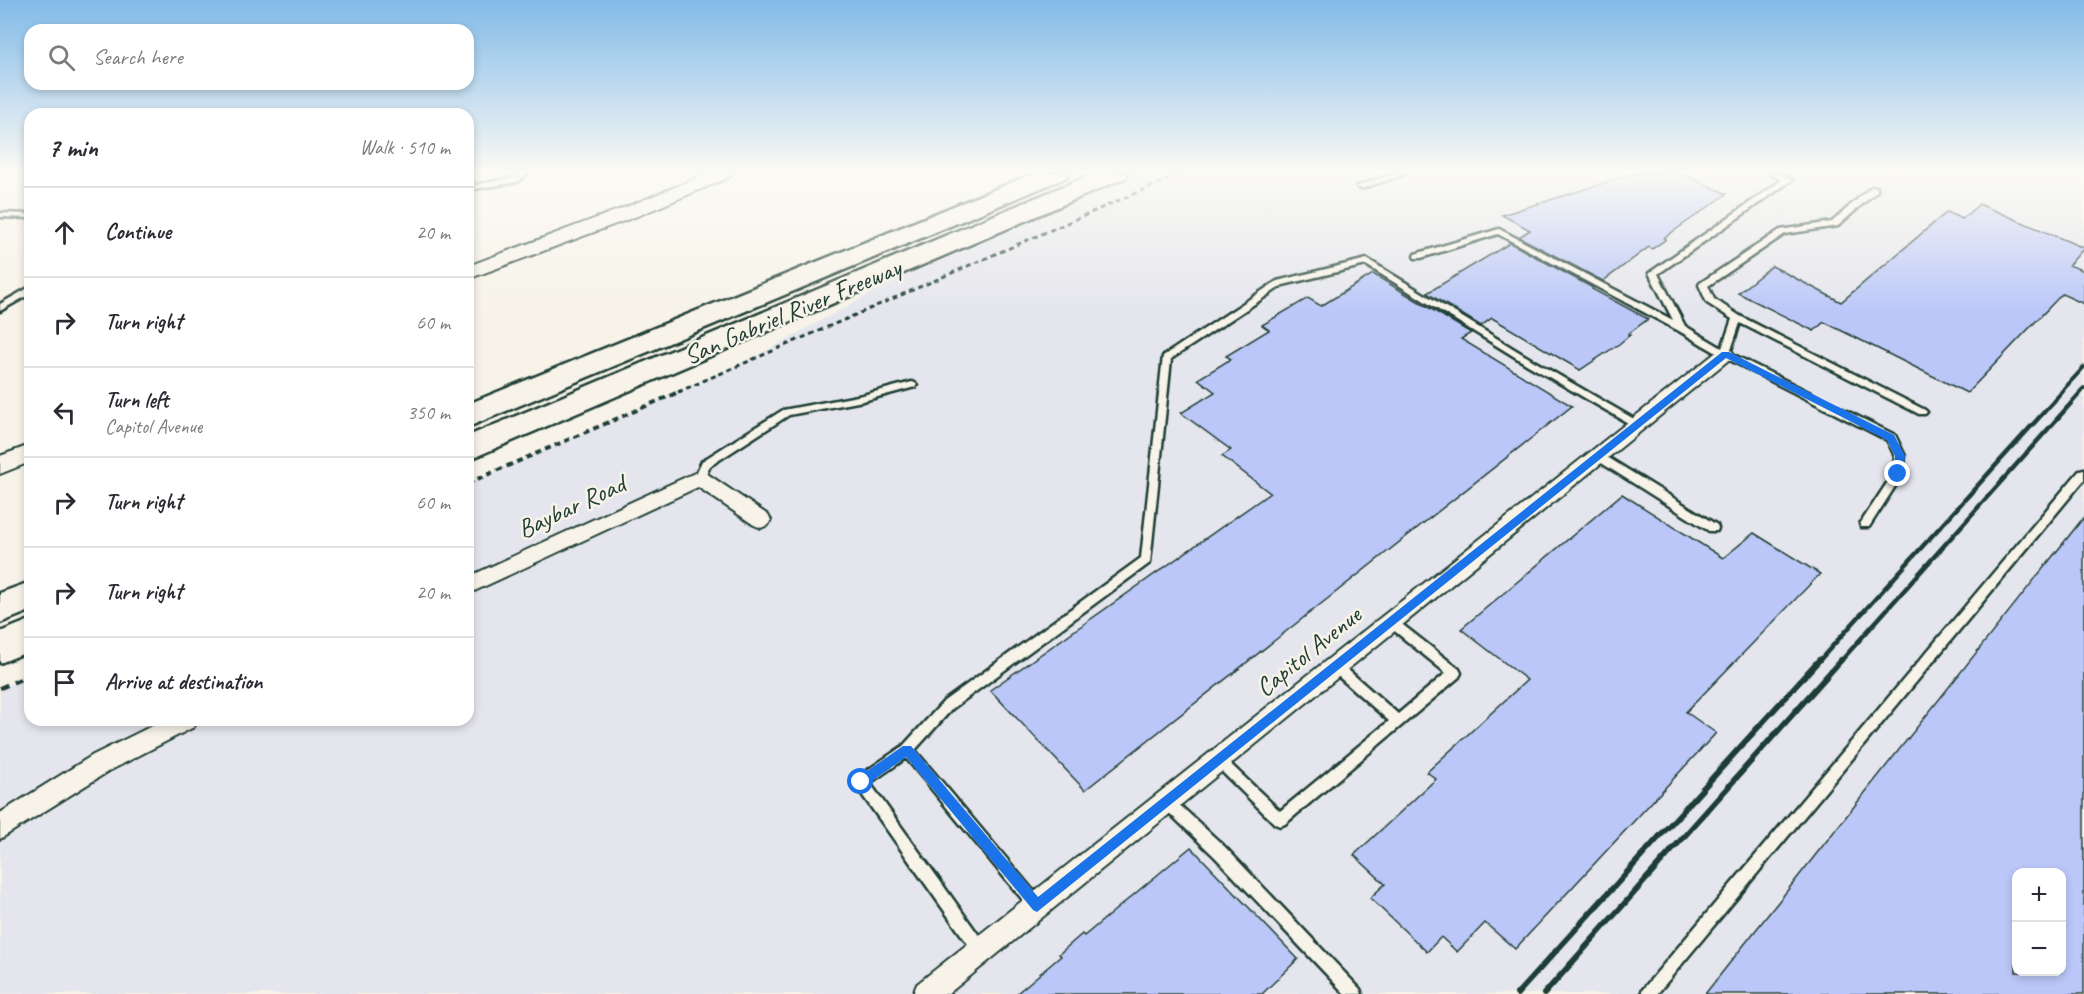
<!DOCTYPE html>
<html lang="en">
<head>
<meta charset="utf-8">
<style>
	:root { --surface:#fff; --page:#f2f2f3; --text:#2b2b33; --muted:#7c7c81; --line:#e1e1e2 }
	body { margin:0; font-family:Caveat,sans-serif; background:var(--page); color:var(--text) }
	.controls { position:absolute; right:18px; bottom:18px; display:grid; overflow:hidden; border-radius:12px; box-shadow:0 3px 9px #0003 }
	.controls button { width:54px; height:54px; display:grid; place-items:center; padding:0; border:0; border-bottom:2px solid var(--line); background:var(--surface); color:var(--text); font:30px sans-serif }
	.stop { position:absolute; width:18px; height:18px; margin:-14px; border:4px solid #1a73e8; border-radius:50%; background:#fff }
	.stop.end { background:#1a73e8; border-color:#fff; box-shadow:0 2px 6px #0008 }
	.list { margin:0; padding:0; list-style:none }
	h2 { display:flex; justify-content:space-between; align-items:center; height:78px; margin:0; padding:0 24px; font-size:26px }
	h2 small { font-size:20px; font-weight:400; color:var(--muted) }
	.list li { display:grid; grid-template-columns:39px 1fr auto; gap:18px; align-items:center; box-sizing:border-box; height:90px; padding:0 24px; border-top:2px solid var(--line) }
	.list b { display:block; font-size:22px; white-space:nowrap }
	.list p { margin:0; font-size:20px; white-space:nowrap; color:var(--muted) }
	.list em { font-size:20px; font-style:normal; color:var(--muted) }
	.icon { flex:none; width:33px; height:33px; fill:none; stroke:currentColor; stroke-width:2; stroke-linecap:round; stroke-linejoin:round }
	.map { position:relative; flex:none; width:2084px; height:994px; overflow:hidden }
	.search { position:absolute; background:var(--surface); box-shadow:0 3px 9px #0003; left:24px; top:24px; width:450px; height:66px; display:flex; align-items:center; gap:15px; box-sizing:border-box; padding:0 21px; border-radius:18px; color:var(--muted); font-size:22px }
	.panel { position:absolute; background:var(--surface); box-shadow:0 3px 9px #0003; left:24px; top:108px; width:450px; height:618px; border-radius:18px }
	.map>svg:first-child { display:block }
	.built { fill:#e5e6ed; fill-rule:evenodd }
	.building { fill:#bbc7f8; stroke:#1f3d34; stroke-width:1.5; fill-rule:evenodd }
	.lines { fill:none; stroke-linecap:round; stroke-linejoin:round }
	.service-casing { stroke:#1f3d34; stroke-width:5 }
	.minor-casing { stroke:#1f3d34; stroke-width:4 }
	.tertiary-casing { stroke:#1f3d34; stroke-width:4 }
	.motorway-casing { stroke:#1f3d34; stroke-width:5 }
	.path-far2 { stroke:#1f3d34; stroke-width:3; stroke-dasharray:5 4; stroke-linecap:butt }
	.path-far1 { stroke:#1f3d34; stroke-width:4; stroke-dasharray:6 4.5; stroke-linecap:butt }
	.path { stroke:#1f3d34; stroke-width:4.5; stroke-dasharray:8 6; stroke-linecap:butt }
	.service { fill:#f7f3e8; fill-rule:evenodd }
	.minor { fill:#f7f3e8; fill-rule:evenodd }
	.tertiary { fill:#f7f3e8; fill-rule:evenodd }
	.motorway { fill:#f7f3e8; fill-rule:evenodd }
	.rail-far2 { stroke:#1f3d34; stroke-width:4 }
	.rail-far1 { stroke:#1f3d34; stroke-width:4.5 }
	.rail { stroke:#1f3d34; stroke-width:6 }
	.route { fill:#1a73e8 }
	.labels { text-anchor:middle; stroke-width:5; stroke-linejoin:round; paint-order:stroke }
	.street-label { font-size:26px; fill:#1f3d34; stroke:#f7f3e8 }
</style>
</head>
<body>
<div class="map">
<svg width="2084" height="994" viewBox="0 0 2084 994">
	<rect width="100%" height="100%" fill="#f7f3e8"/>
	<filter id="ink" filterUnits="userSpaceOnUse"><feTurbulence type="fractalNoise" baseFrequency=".0167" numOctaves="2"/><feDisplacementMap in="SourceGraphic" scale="12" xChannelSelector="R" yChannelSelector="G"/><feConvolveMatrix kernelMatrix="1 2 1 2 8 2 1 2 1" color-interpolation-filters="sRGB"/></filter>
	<g filter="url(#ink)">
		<path class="built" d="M1115,173H2084V994H0V688L30,675V720H468V483L756,356L989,229ZM2016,872H2062V972H2016Z"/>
		<path class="building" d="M1636,173H1681L1727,194L1664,238L1666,239L1652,249L1649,247L1603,281L1519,237L1530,230L1502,215Z
			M1979,204L2084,248L2069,265L2084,271V304L2062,294L1967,393L1824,322L1814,331L1738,293L1772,266L1841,302L1947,212L1962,219Z
			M1510,243L1593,288L1592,289L1648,319L1628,334L1630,335L1619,344L1580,370L1492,318L1481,326L1427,293Z
			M1373,274L1471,333L1461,339L1572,406L1085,790L990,690L1270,493L1222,456L1231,450L1181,413L1215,392L1198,379L1231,359L1226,356L1269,330L1262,325L1308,298L1321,306Z
			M1622,494L1723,558L1754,533L1820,574L1686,712L1716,733L1515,949L1485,923L1457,952L1441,937L1427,952L1370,898L1385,884L1354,855L1436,779L1427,772L1527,680L1461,629Z
			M2084,517V994H1705ZM2016,873H2061V972H2016Z
			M1191,847L1298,959L1262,994H1016L1061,956L1059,954L1082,934L1084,936Z"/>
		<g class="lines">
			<g class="service-casing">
				<path id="service" d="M519,173H528L518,182L468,190V186L513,178Z
					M1396,173H1408L1364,188H1358L1357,186Z
					M1768,173H1778L1792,180L1658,274L1685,326L1722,348L1732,319L1707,303L1699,285L1700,283L1780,230L1832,222L1871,187H1877V191L1838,226L1785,234L1708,286L1714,299L1740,316L1925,410L1927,412L1925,414H1919L1740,323L1730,353L1895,435L1905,456L1903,474L1869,527H1861L1860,524L1893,474L1895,456L1887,440L1722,356L1679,331L1498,234L1421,258H1415L1414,256L1415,254L1499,229L1673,320L1649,273L1782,180Z
					M0,213L30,214V218L0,217Z
					M1367,259L1534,361L1641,423L1643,425L1638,428L1635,427L1528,365L1366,265L1283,285L1171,359L1150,563L952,709L915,750L1042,901L1044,906L1042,911L1037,913L1032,911L906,758L870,783L985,944L987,949L985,954L980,956L975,954L856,786L855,782L856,778L903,746L944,701L1141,558L1163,356L1277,281Z
					M30,287V294L0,311V304Z
					M912,382L915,383L917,385L915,387L863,401L789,415L710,466L703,481H695L694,478L702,461L783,410L863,395Z
					M1599,452L1717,525L1718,528L1717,531H1709L1595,459L1594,456L1595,453Z
					M2084,469V480L1657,994H1641L1643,989L2080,470Z
					M1390,616L1394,618L1459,669L1461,673L1459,677L1285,824L1280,826L1275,824L1214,764L1212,760L1214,756L1218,754L1222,756L1280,811L1389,721L1331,670L1329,666L1331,662L1335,661L1339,662L1398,714L1446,673L1386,624L1384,621L1386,618Z
					M1167,796L1172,798L1225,847L1360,989L1362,994H1345L1215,857L1162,806L1160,802L1162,798Z"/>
			</g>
			<g class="minor-casing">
				<path id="minor" d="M1725,348L1731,350L1734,354L1731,358L948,994H913L917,984L1719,350Z
					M699,471L706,473L768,515L771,520L768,525L761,528L754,525L698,487L468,594V577Z
					M164,720H197L194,727L109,771L0,839V813L93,755Z"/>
			</g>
			<g class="tertiary-casing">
				<path id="tertiary" d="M709,173H733L730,177L640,215L468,279V266L626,207Z
					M30,445V462L0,474V456Z"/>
			</g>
			<g class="motorway-casing">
				<path id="motorway" d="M1035,173H1068L1065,178L468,427V404Z
					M1095,173H1128L1125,178L468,460V436Z
					M30,582V611L0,623V593Z
					M30,620V651L0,663V632Z"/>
			</g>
			<path class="path-far2" d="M678,392L1182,173"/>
			<path class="path-far1" d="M468,483L681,391"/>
			<path class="path" d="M0,688L30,675"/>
			<use href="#service" class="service"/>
			<use href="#minor" class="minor"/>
			<use href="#tertiary" class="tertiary"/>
			<use href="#motorway" class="motorway"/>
			<path class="rail-far2" d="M2061,392L2084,367
				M2080,392L2084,388"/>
			<path class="rail-far1" d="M1818,662L2063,391
				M1840,662L2082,391"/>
			<path class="rail" d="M1517,994L1819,660
				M1544,994L1841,660"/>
		</g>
	</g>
	<linearGradient id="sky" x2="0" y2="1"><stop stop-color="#82bae8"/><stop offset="0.55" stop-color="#fbfaf5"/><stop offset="1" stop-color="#fbfaf5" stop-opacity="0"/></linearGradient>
	<rect width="2084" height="312" fill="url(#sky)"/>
	<path class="route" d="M1722,352H1729L1894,435L1905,456L1902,477H1895L1893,474L1895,456L1887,440L1726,358L1037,912L1033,910L906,757L865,786H857V778L903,746H911L1038,897Z"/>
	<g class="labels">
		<g class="street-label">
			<text transform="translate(792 311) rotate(-23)" y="9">San Gabriel River Freeway</text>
			<text transform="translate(571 506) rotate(-25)" y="9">Baybar Road</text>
			<text transform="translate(1308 651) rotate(-39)" y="9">Capitol Avenue</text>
		</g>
	</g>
</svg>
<div class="controls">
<button>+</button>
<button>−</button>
</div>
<div class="stop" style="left:861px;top:782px"></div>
<div class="stop end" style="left:1898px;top:474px"></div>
<div class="search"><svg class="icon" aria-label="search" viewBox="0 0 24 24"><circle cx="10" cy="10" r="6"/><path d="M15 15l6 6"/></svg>Search here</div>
<section class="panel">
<h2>7 min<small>Walk · 510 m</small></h2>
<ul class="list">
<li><svg class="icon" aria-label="ahead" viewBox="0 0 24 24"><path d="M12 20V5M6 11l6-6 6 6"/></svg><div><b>Continue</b></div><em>20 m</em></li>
<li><svg class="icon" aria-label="right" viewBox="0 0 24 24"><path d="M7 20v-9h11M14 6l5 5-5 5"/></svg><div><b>Turn right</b></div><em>60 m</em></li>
<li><svg class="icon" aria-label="left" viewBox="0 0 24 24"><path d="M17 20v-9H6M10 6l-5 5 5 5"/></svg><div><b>Turn left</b><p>Capitol Avenue</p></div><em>350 m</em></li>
<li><svg class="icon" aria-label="right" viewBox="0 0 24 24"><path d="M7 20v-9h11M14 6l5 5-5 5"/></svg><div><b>Turn right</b></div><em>60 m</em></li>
<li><svg class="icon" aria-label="right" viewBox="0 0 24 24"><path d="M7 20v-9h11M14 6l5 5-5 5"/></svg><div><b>Turn right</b></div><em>20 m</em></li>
<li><svg class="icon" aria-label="arrive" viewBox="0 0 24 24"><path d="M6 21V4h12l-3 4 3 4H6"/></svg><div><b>Arrive at destination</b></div></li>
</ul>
</section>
</div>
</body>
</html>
